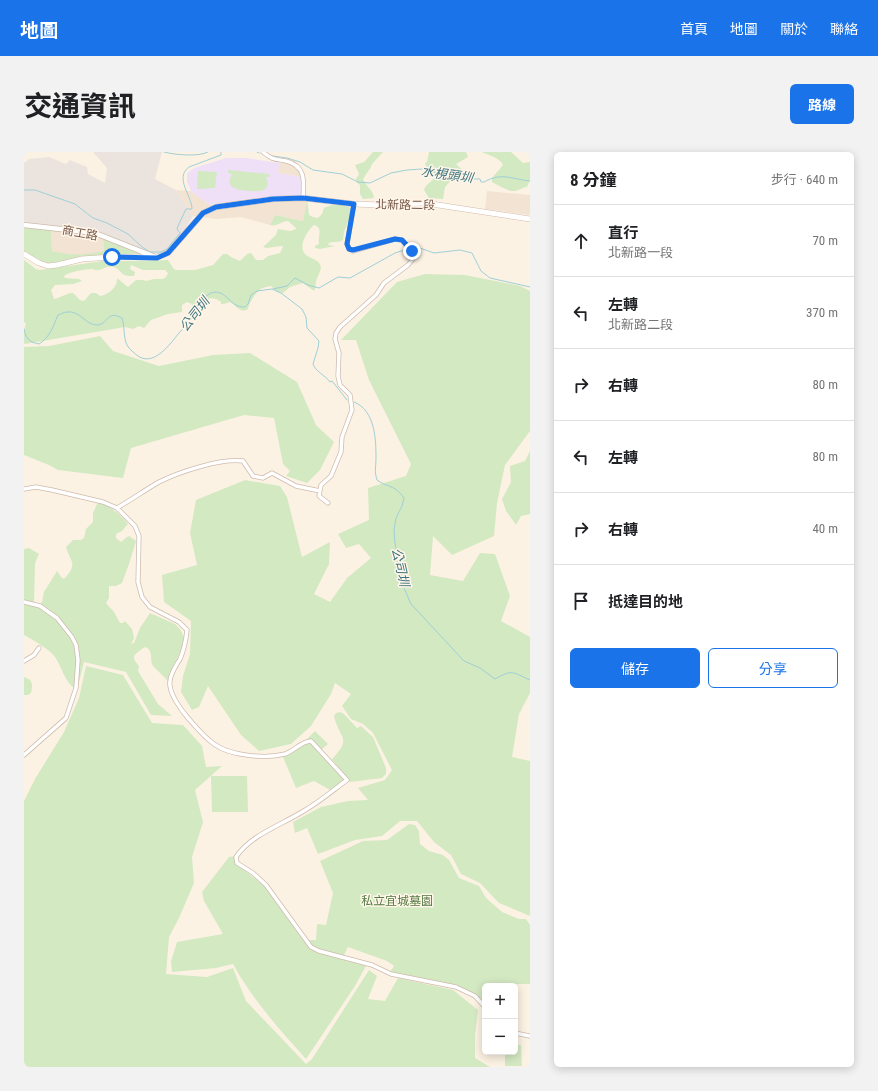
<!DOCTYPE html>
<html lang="zh-TW">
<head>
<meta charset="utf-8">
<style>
	:root { --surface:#fff; --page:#f2f2f2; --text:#202124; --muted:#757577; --line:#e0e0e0; --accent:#1a73e8 }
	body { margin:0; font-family:"Roboto Condensed","Noto Sans TC",sans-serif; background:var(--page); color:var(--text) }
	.controls { position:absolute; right:12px; bottom:12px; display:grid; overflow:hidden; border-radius:6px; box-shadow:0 2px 10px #0003 }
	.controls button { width:36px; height:36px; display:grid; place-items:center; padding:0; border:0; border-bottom:1px solid var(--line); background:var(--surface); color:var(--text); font:20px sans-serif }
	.stop { position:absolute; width:12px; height:12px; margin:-9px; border:3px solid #1a73e8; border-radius:50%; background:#fff }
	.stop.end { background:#1a73e8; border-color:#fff; box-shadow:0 1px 4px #0008 }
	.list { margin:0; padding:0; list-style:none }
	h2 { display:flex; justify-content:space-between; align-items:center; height:52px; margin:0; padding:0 16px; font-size:17px }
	h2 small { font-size:13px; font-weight:400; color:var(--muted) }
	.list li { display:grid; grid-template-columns:26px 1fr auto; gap:12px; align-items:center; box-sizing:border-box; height:72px; padding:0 16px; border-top:1px solid var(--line) }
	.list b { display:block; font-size:15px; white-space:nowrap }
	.list p { margin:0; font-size:13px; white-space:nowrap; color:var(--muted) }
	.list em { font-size:13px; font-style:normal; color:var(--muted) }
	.actions { display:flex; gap:8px; padding:12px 16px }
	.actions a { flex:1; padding:9px 0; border:1px solid var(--accent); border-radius:6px; text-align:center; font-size:14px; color:var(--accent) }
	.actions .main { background:var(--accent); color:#fff }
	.icon { flex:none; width:22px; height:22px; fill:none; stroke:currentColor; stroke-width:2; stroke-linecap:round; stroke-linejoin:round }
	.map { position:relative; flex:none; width:506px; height:915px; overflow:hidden; border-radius:6px }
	header { display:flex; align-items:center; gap:24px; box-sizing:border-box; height:56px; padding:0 20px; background:var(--accent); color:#fff }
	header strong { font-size:19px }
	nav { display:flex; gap:22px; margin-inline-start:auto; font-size:14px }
	.intro { display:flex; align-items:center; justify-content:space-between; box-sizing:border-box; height:96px; padding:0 24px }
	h1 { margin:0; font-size:28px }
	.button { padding:10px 18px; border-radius:6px; background:var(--accent); color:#fff; font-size:14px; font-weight:700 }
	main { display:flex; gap:24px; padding:0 24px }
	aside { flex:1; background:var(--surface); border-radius:6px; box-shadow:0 2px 10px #0003 }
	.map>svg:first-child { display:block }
	.residential { fill:#f3e3d2 }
	.industrial { fill:#ebe4de }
	.education { fill:#efe0f8 }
	.green { fill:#d3e9c2; fill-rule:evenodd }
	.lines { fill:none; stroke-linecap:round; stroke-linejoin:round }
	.stream { stroke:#9ecfd7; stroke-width:1 }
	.minor-casing { stroke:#cfbbad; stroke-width:5 }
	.tertiary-casing { stroke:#cfbbad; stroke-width:6 }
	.secondary-casing { stroke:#d2bbaa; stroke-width:6 }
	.minor { stroke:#fff; stroke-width:3.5 }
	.tertiary { stroke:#fff; stroke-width:4.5 }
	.secondary { stroke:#fff; stroke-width:5 }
	.route { stroke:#1a73e8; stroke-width:5 }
	.labels { text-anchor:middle; stroke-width:3; stroke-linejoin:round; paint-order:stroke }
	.street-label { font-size:12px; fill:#735749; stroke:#fff6e9 }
	.park-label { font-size:12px; fill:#547942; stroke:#fff6e9 }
	.water-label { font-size:13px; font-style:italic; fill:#407780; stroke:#fff6e9 }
</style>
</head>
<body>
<header>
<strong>地圖</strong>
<nav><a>首頁</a><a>地圖</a><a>關於</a><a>聯絡</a></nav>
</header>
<div class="intro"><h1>交通資訊</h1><a class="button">路線</a></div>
<main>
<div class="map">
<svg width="506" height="915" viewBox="0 0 506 915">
	<rect width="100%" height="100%" fill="#fcf2e3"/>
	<path class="residential" d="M256,11H262L272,16L278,25L253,21Z
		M152,38L167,39L186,53L213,48L277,43V48H283L279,69L251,63L246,73L217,65L193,67L169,64Z
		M463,39L506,43V63L461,57Z
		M27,77L59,81L79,86L80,99L59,104L41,102L28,99Z"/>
	<path class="industrial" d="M69,0H138L131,27L152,38L169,64L146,101L132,104L79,86L59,81L0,74V11L5,7L25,5L42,12L46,8L63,15L64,22L81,31L83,16Z"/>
	<path class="education" d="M202,6H222L256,11L254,21L278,25L277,43L214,48L186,53L167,39L163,30V21L170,16Z"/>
	<path class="green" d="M349,0H359L348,12L347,15L339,27C342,35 349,37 350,46L339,47L336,42V33L332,30V27L335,22L331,13L340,10Z
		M405,0H442L444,5L432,12L447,26L438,27L431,24L421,35L419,47L405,46L400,38C401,32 409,30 411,24L407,16L402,14L401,11L403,10Z
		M458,0H487L499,11L506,10V28L503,35C499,35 496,38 491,39C485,40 474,33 468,30V26L479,13C475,5 466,4 458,0Z
		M204,18L246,22L245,25H242C248,40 235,40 225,39C214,38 200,37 208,22L204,21Z
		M174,19L193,20L191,36L173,37Z
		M283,48L285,63L289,65L294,66L298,62L300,56C306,52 320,52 327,56L328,60L320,80L319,88C314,91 309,89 305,91L304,93L311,94L296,97L291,96V94L295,92C293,85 300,76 290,73C283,79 273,95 282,103C287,107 295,107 297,115C297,119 293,125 292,130C291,133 292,136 290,139L279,131L266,135L259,141L253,140L247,134C244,135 239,135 237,137C233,138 224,153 224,157C216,162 212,153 206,150L200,152H197V150L192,147L186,146C182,152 176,160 169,161L167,160L168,157V152L163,150L158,153V160L144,162L127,168L120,176L115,174L109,177L101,175L1,192L0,191V178L2,172L0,170V108L12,117L16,118L79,109H122L144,108L150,117L152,118H171L189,113L199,102H203L207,105L216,109L223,102L227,101L232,108H239L244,104L256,101L259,95L258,94L242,96L239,95L252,83L254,77L266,79L272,77L271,75L264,69C257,69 253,75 246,73L251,63L279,69ZM107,113L119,118H141L144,121L142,125L139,127H130L122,129L119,128H112L104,135L93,126C94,134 85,143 76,144L72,141H67L60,149L56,148L49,141C42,141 36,146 30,147L27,138L31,133L49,132L58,129L55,127L41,126L40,124C45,120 62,117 68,117C70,117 72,119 74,118C79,118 83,113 90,115C99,119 96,125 110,124L111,120L106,117Z
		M0,74L27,77L28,99C49,104 59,103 80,99L79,86L132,104L76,103L22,112L0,101Z
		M401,122L441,123L496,134L506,139V279L481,313L473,351L470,384L428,403L409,384L406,423L439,429L456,401L471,402L486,444L477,469L506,485V541L495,562L488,605L506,609V764L475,751L456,731L437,722L427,703L410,690L393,669H376L358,684L331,688L294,702L283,676L271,681L269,670L297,655L324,649L344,648L334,636L361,628L368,618L349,581L339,572L327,567L318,554L327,542L311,531L307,542L287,574L267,592L235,599L217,583L184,534L175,555L168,558L157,540L159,524L166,502L167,469L140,450L138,423L173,413L166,381L172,348L221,328L256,334L263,345L278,405L306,390L305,412L290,442L306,450L323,426L347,406L335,392L322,396L314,382L345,368L344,336L382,324L387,312L345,228L332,188H317L373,130Z
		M76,184L89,199L135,214L189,203L226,201L273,230L292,273L310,290L296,318L283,331L262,324L266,319L259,312L250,266L220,263L107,296L99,326L34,318L25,313L0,303V195L25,194Z
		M506,299V362L497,364L492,373L482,359L478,347L487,330L486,314L501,309Z
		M74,350C83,352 99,364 104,372L98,379L92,382V386L97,390L103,385L105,384L112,389L105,412L98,431L92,434H85V446L82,451L90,460L96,471H99L101,469L108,477L110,486L107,492L110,491L116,476L126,461L151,472L156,477L160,485L158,496L148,517L149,527L143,528L129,514C125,507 130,500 122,495C118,496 117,498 114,500C107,505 110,508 115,514L114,519L134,552L148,564L127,563L102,520L60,510L53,538C40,530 39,517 31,505C28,499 6,486 0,483V397L5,396L15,402L11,411L10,452L14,454L18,450L20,440L33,419L38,426L40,427C55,411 46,410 42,395L49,388H57L60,386L62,377L69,370V361Z
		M62,514L99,523L128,571L159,573L178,594L182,615L198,614L171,638L179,670L168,705L170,731L155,766L145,785L142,822L183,825L209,816L222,849L282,912L288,907L345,818L353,824L344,847L361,849L374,826L429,838L454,858L451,883V906L466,915H0V649L11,627L40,580L55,546Z
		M0,525C9,528 9,532 7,541L4,543H0Z
		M316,560L320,562L333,576L337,574L349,585L362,616V622L358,626L326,630L308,607C329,585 315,587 310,564L312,561Z
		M291,579L304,592L297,598L288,587H283Z
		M286,589L322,628L308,639L290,629L272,636L259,605Z
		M187,624H223L224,660H188Z
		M385,672L391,673L395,679L396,692L405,699L419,703L425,708L435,726L455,734L462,746L478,760L495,767H502L506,773V832H481V834H461V856L451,847L432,835L366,820L370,814L363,809L324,795L318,807L342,814L331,834L282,907C255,877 228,847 209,812L192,816L148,820L147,809L153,790L199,782L180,749L178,740L205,705L211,704V710L240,734L279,788H292L293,772L302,773L309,741L296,709L339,689L363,688Z
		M491,893H497L498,914H481V900H491Z"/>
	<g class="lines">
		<path class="stream" d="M140,0C151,3 175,5 184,0
			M233,0L235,1
			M248,4L263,6L276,10L289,18L318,22L334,30L346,31L367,21L383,18L398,17L405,20H416L445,27H456L457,30H460C478,20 487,27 506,29
			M0,38H11L51,52L69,66L83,71L104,82L118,95L126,100H137L143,97L156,81L153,77L154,74L162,57H168C168,44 150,26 165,15L197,3V0
			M387,96L393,95L410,101L436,98L448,101L457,119L466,126L506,135
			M249,137L263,134L271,126L284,133L295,136L314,125L326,126L371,101L384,97
			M0,177C2,187 5,190 15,192C26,185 29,175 34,163C37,162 40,160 43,160C56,158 62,174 74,173C85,171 83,158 98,166C101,174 99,185 103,193C106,198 109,200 114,204C130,215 146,192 155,181C160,175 167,169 171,162C175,155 178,145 187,141C203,136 205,156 221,155L224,152L227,143L233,139L248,137L257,141L278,157L282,165L283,176L295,189L294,196L289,212C292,220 301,223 306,230L308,229L323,248
			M330,250C351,258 352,287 352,306C352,316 350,318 353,328C364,336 370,332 380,346L378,354L372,366L370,378L371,391L380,436L387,452L440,509L456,516L471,527C489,517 488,520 506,528"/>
		<g class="minor-casing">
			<path id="minor" d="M239,0C248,8 251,7 262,9C282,14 280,29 279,46
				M0,337L12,335L28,338L79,350L93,356L111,374L115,384L114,430L118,445L126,455L155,470L163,478C162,488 160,498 156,507C152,514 147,520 146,529C144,540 157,558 164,566C172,575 180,585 190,592C206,604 242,607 261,602C270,599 278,589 287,589L323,628C308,639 294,651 278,660C255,674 227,683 212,705L213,711L229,721L242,733L287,795L295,799L348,813L367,822L432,835L451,844L461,855
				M304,351L295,344L297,333L307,324L317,300L318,285L328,258L326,243L316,233L314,224L315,201L311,187L312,181L316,175L352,143L360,131L384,113L389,107L388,99L378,88L371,87L329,99L325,97L323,92L330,52
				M93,356C107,348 121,338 135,330C155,320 197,306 219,309L229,324L239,326L248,321L272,334L296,339
				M0,450L16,454L33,466L48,485L52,493L54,508L52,536L42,566L0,603
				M0,509L10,503L15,496
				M491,881L506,884"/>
		</g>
		<g class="tertiary-casing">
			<path id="tertiary" d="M0,73L63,80L76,83L129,104"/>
		</g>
		<g class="secondary-casing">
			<path id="secondary" d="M0,102L15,111L24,114L33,113L58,107L88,105H133L144,101L179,61L192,55L249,47L279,46L330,52L355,53L401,51L506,67"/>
		</g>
		<use href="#minor" class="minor"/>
		<use href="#tertiary" class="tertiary"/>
		<use href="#secondary" class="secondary"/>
	</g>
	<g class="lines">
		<path class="route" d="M88,105L133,106L144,101L179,61L192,55L249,47L279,46L330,52L323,92L325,97L329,98L371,87L378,88L388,99"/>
	</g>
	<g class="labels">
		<g class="street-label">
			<text transform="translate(381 53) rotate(1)" y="4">北新路二段</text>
			<text transform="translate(56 81) rotate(10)" y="4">商工路</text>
		</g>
		<g class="park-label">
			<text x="373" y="753">私立宜城墓園</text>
		</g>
		<g class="water-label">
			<text transform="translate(423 22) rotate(8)" y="5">水梘頭圳</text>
			<text transform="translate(170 162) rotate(-52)" y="5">公司圳</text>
			<text transform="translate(377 415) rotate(77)" y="5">公司圳</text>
		</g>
	</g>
</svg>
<div class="controls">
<button>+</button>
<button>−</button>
</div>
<div class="stop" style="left:88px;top:105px"></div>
<div class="stop end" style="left:388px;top:99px"></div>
</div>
<aside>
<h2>8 分鐘<small>步行 · 640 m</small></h2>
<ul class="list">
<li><svg class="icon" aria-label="ahead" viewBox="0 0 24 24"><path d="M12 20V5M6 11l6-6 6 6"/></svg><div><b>直行</b><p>北新路一段</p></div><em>70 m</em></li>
<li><svg class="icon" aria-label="left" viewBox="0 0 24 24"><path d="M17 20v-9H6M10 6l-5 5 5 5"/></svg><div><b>左轉</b><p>北新路二段</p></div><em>370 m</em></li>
<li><svg class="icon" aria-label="right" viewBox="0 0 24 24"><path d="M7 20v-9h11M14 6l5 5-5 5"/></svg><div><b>右轉</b></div><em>80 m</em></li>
<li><svg class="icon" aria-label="left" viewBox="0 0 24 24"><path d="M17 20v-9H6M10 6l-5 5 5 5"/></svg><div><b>左轉</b></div><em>80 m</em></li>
<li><svg class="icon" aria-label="right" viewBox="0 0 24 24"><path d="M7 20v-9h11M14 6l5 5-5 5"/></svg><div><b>右轉</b></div><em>40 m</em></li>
<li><svg class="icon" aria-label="arrive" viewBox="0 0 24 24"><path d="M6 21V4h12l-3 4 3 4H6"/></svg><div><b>抵達目的地</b></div></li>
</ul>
<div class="actions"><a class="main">儲存</a><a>分享</a></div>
</aside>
</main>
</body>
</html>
